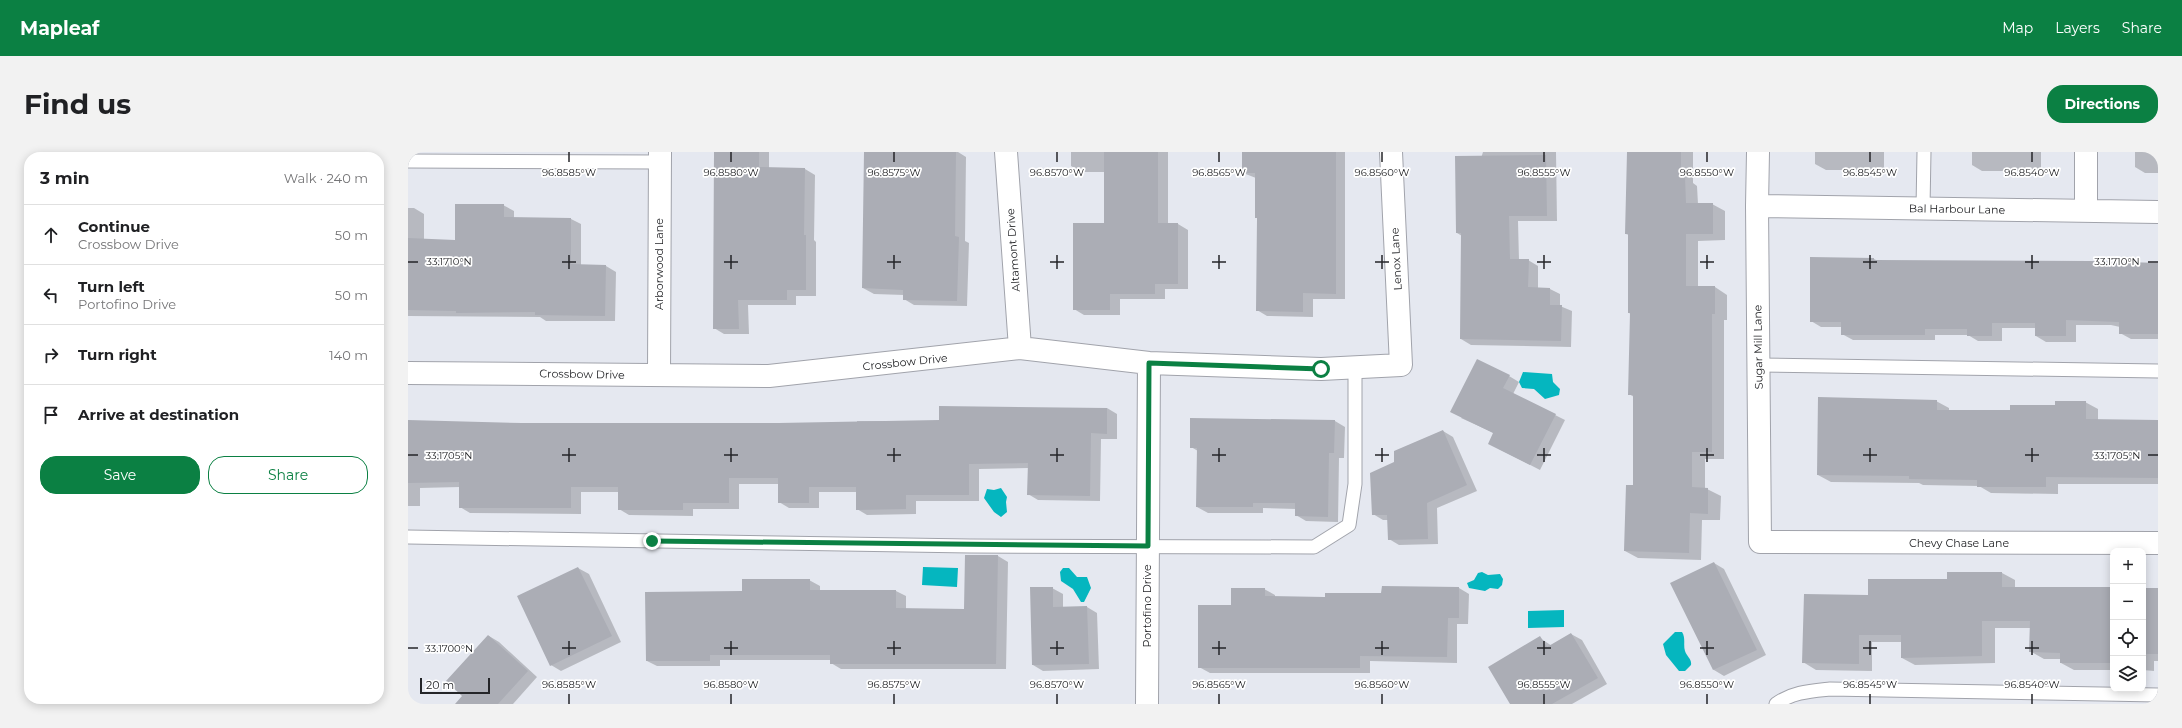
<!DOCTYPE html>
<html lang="en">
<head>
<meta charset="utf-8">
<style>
	:root { --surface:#fff; --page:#f2f2f2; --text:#202124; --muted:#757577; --line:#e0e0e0; --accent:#0b8043 }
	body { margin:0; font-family:Montserrat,sans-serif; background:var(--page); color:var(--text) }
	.controls { position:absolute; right:12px; bottom:12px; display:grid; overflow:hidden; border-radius:8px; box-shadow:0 2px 10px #0003 }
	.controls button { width:36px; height:36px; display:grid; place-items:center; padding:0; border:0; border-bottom:1px solid var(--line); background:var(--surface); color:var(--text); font:20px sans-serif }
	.scale { position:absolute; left:12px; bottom:10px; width:70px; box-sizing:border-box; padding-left:4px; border:2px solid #242528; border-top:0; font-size:11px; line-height:14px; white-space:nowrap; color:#242528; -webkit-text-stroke:3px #fff; paint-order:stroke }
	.stop { position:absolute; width:12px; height:12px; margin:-9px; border:3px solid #0b8043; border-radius:50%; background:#fff }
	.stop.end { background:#0b8043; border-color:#fff; box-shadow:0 1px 4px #0008 }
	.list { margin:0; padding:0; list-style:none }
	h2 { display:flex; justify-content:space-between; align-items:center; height:52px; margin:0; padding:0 16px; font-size:17px }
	h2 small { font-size:13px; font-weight:400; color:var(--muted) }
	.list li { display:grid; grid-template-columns:26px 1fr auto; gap:12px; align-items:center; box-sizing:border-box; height:60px; padding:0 16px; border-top:1px solid var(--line) }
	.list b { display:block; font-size:15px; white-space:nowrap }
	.list p { margin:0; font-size:13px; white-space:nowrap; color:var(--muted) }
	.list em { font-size:13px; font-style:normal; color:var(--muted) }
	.actions { display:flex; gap:8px; padding:12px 16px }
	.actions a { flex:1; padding:9px 0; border:1px solid var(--accent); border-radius:16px; text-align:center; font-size:14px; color:var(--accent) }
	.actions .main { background:var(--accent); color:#fff }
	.icon { flex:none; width:22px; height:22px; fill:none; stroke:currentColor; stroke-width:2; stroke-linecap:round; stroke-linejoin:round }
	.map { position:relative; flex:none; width:1750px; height:552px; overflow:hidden; border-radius:16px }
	header { display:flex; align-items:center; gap:24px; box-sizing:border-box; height:56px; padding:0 20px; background:var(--accent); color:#fff }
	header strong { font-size:19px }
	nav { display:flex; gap:22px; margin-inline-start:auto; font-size:14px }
	.intro { display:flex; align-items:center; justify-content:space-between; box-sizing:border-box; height:96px; padding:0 24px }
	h1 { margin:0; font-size:28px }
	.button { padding:10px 18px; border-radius:16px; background:var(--accent); color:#fff; font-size:14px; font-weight:700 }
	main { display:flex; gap:24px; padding:0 24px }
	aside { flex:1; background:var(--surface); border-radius:16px; box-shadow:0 2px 10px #0003 }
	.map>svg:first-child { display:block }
	.water { fill:#05b6bf }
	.shadow { fill:#0003 }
	.building { fill:#abadb5 }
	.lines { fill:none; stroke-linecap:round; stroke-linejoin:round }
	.lane-casing { stroke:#a1a3ab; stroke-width:15 }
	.street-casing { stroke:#a1a3ab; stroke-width:24 }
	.lane { stroke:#fff; stroke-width:13 }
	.street { stroke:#fff; stroke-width:22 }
	.route { stroke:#0b8043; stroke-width:5 }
	.ticks { fill:none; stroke:#242528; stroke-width:1.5 }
	.labels { text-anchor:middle; stroke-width:3.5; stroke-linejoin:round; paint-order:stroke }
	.street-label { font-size:11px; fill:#242528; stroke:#fff }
	.ticks-label { font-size:10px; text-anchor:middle; fill:#242528; stroke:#fff; stroke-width:3.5; stroke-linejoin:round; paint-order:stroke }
</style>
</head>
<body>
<header>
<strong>Mapleaf</strong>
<nav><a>Map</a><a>Layers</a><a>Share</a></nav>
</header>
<div class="intro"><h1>Find us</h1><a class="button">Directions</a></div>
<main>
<aside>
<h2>3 min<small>Walk · 240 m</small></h2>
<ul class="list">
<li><svg class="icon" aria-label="ahead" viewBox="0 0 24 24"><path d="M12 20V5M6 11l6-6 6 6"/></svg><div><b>Continue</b><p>Crossbow Drive</p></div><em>50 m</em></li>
<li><svg class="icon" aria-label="left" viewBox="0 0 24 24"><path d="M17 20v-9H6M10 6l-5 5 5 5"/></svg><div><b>Turn left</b><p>Portofino Drive</p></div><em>50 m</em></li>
<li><svg class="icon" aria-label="right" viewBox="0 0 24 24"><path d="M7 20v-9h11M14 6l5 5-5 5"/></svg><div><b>Turn right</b></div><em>140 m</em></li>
<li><svg class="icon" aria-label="arrive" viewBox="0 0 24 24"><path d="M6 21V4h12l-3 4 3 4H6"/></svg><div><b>Arrive at destination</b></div></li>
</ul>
<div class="actions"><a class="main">Save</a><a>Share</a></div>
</aside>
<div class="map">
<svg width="1750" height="552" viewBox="0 0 1750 552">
	<rect width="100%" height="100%" fill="#e5e8f0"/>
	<path class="water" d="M1115,220L1144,222L1145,230L1152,237L1151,243L1137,247L1126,237L1114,236L1111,230Z
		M593,336L599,345L598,350L599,360L593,365L586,360L576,346L579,337L586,338Z
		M515,415L550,416L549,435L514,433Z
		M655,416H661L669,425H679L683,436L676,450H673L665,437L653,429L652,420Z
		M1074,420L1080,423L1092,422L1095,427L1094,433L1090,437L1082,436L1077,439L1061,436L1059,431L1066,428L1070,421Z
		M1156,458V475L1120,476V459Z
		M1267,480H1274C1278,486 1275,493 1277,499C1279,505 1284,507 1283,513L1277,519H1271L1258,503L1255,492Z"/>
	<path class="shadow" d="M308,0H361V16L397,17L407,23L406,88L408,90V144H388V153H340L341,182H316L306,176Z
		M457,0H550L558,5L557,89L561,91L559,154L506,153L496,147V143L466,142L455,136Z
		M663,0H760V72H770L780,78V137H757V147H712V163H676L666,157L697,72V20H673L663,14Z
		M835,0H937V147H905V165L859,164L849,158L850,66L848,26L835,21Z
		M1075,0H1148L1149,69H1110L1111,108H1120L1130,114V136L1142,137L1152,142V154L1164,159L1163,195L1063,193L1053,187L1054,84L1049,81Z
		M1220,0H1285V31L1289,34L1290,52H1304L1317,59V88L1290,89V135H1307L1319,143V168H1316V307H1297V336L1313,344L1312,368H1294L1293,408L1230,406L1217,399L1226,334V245L1221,242L1223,162L1221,161V83L1218,82Z
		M1407,0H1476V18H1418L1407,12Z
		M1564,0H1633V19H1574L1564,13Z
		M1727,0H1750V21H1737L1727,15Z
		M95,53L106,59V66L163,67L173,72V114H198L208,120L207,169H138L132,165L0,164V56H6L16,62V88L48,89Z
		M1466,107L1470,109L1750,111V187H1723L1712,181V175L1703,173H1668V190H1638L1628,184V176H1594V189H1570L1560,183H1527V188H1445L1434,182V175H1413L1403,169Z
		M1101,224L1111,230L1105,242L1157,268L1132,318L1091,297L1086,281L1053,266Z
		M1528,249L1541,256V259H1603L1677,250L1690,257V268L1750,269V332H1650V342L1583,341L1571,334L1515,333L1511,331L1423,330L1410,323Z
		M699,256L709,262V287H693L692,349L630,348L620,342L621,316L571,317V349H508V362L459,363L449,357V340H411V356H381L371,350V332H331V357H285V364L221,363L211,357V340H173V362L62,361L52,355V335L12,336V354H0V269L114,272L449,271V269H532Z
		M927,269L937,275L936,306H931L930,370L898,369L888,363V357L855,356V361H800L789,355L790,299L783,295Z
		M1035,279L1045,285L1069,339L1029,356L1030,392L991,393L981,387L980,368H975L965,362L987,311Z
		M558,404H590L600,410L598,517H433L423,511V508H312V514H249L239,509L335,440L401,428L412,434V439H488L498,444V457L557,458Z
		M1306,411L1316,417L1358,503L1316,524L1306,518L1264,432Z
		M170,416L181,422L213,490L153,519L143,513Z
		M1594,421L1607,428V436L1705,437V518H1666L1653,511V507H1636L1622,499L1623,476H1587V511L1507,513L1494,506V490H1464V519L1408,518L1395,510L1461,444L1540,428Z
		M644,436L655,442V456L679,455L689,461L691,517L635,519L625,513Z
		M1051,436L1061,442L1060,472H1049V511L962,509V521H802L791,515L824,454L856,437L867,443V445L918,446Z
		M1735,438H1750V509H1746V519L1735,518Z
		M1163,482L1174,488L1199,532L1164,552H1103L1132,486L1144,494Z
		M81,484L91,490L129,525L105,552H48L55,544Z"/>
	<path class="building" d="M306,0H351V15L397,16L396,83H398V138H379V148H330L331,177H305Z
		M456,0H548L547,84L551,85L549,149L495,148V138L454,136Z
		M696,0H750V71H770V132H747V142H702V158H665V71H696Z
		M834,0H928V142L895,141V160L848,159L849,66H847V21H834Z
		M1219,0H1273V25H1277L1278,51H1305V82H1278V134H1307V162H1304V300H1284V335L1300,336V362L1282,361L1281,401L1216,399L1218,333H1225V243H1220L1222,161H1220V82H1217Z
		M1138,3L1139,64H1101L1102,107H1121L1120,135L1142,136V153H1154L1153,189L1052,187L1053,81H1048L1047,4Z
		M47,52H96V65L163,66V112L198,113L197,164L127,163V160L48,161V159L0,158V86L47,88Z
		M1402,105L1466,106V108L1682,109L1750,111V182H1711V170L1658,168V184H1627V171H1584V184H1559V177H1517V183H1433V170H1402Z
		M1069,207L1102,223L1095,236L1148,262L1122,313L1080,292L1085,281L1042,260Z
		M1410,245L1529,248V258H1602V253H1647V249H1678V267L1750,268V326L1638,325V335H1569V328L1501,327V324L1409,323Z
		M531,254L699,256V282L683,281L682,344L619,343L620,311L561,312V343H498V357L448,358V335H401V351H370V326H321V351H275V358H210V335H163V356H51V330L0,331V268L114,271H370L531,268Z
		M782,266L927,268L926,301H921L920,365L887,364V351H845V355H788L789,296H782Z
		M1035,278L1059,333L1019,351L1020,387L980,388L979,363H964L962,321L986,310V299Z
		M557,403H590L588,512H422V503H302V509H238L237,440L334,439V427H402V438H488V456L556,457Z
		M1306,410L1349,498L1305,518L1262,431Z
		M170,415L204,484L142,514L109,444Z
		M1539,420H1594V435H1705V511H1652V501L1621,500L1622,469H1574V504L1493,506V483H1451V512L1394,511L1396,442L1460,443V427H1539Z
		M974,434L1051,435V466H1040L1039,505L952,504V516H790V453H823V436H857V444L917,445V441H973Z
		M622,435H645V455L679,454L681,512L624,513Z
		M1735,436H1750V502H1735Z
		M1163,481L1190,526L1144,552H1102L1080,515L1132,484L1139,495Z
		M80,483L120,519L90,552H47L54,544L38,529Z"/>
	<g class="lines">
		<g class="lane-casing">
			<path id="lane" d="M0,9L252,10
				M1515,56L1516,0
				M1350,213L1750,219
				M0,385L562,394L906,395L941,373L947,332V216
				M1368,552C1384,540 1403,539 1422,537L1750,543"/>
		</g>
		<g class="street-casing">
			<path id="street" d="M598,0L612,196
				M1350,0L1349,54L1352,390L1750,391
				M1349,54L1750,60
				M1678,59V0
				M0,221L361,224L612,196L741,211L913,217L993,213L983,0
				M251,223L252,0
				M739,552L741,211"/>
		</g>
		<use href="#lane" class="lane"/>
		<use href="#street" class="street"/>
	</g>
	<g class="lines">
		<path class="route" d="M244,389L740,394L741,211L913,217"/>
	</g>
	<path class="ticks" d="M161,0V10M323,0V10M486,0V10M649,0V10M811,0V10M974,0V10M1136,0V10M1299,0V10M1462,0V10M1624,0V10M161,103V117M323,103V117M486,103V117M649,103V117M811,103V117M974,103V117M1136,103V117M1299,103V117M1462,103V117M1624,103V117M0,110H10M154,110H168M316,110H330M479,110H493M642,110H656M804,110H818M967,110H981M1129,110H1143M1292,110H1306M1455,110H1469M1617,110H1631M1740,110H1750M161,296V310M323,296V310M486,296V310M649,296V310M811,296V310M974,296V310M1136,296V310M1299,296V310M1462,296V310M1624,296V310M0,303H10M154,303H168M316,303H330M479,303H493M642,303H656M804,303H818M967,303H981M1129,303H1143M1292,303H1306M1455,303H1469M1617,303H1631M1740,303H1750M161,489V503M323,489V503M486,489V503M649,489V503M811,489V503M974,489V503M1136,489V503M1299,489V503M1462,489V503M1624,489V503M0,496H10M154,496H168M316,496H330M479,496H493M642,496H656M804,496H818M967,496H981M1129,496H1143M1292,496H1306M1455,496H1469M1617,496H1631M161,542V552M323,542V552M486,542V552M649,542V552M811,542V552M974,542V552M1136,542V552M1299,542V552M1462,542V552M1624,542V552"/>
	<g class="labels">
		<g class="street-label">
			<text transform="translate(1549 57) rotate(1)" y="4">Bal Harbour Lane</text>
			<text transform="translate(605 98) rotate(-94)" y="4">Altamont Drive</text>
			<text transform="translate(988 107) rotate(-93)" y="4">Lenox Lane</text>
			<text transform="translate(251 112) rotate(-90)" y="4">Arborwood Lane</text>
			<text transform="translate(1350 195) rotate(-91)" y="4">Sugar Mill Lane</text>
			<text transform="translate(497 210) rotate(-6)" y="4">Crossbow Drive</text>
			<text transform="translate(174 222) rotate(1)" y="4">Crossbow Drive</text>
			<text x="1551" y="395">Chevy Chase Lane</text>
			<text transform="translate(739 454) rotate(-90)" y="4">Portofino Drive</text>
		</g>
	</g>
	<g class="ticks-label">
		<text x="161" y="24">96.8585°W</text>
		<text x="323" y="24">96.8580°W</text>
		<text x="486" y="24">96.8575°W</text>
		<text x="649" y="24">96.8570°W</text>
		<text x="811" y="24">96.8565°W</text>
		<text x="974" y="24">96.8560°W</text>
		<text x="1136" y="24">96.8555°W</text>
		<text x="1299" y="24">96.8550°W</text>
		<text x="1462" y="24">96.8545°W</text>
		<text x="1624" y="24">96.8540°W</text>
		<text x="41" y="113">33.1710°N</text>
		<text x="1709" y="113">33.1710°N</text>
		<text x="41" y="307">33.1705°N</text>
		<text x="1709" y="307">33.1705°N</text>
		<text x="41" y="500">33.1700°N</text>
		<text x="161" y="536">96.8585°W</text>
		<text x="323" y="536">96.8580°W</text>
		<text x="486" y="536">96.8575°W</text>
		<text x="649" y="536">96.8570°W</text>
		<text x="811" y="536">96.8565°W</text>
		<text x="974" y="536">96.8560°W</text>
		<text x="1136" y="536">96.8555°W</text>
		<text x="1299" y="536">96.8550°W</text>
		<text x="1462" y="536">96.8545°W</text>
		<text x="1624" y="536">96.8540°W</text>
	</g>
</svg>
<div class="controls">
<button>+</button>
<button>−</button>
<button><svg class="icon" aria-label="locate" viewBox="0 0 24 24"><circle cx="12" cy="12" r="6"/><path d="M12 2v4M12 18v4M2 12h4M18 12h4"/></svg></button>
<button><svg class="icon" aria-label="layers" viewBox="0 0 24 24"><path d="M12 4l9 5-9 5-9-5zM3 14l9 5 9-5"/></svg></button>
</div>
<div class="scale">20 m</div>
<div class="stop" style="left:913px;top:217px"></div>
<div class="stop end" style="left:244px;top:389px"></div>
</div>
</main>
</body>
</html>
